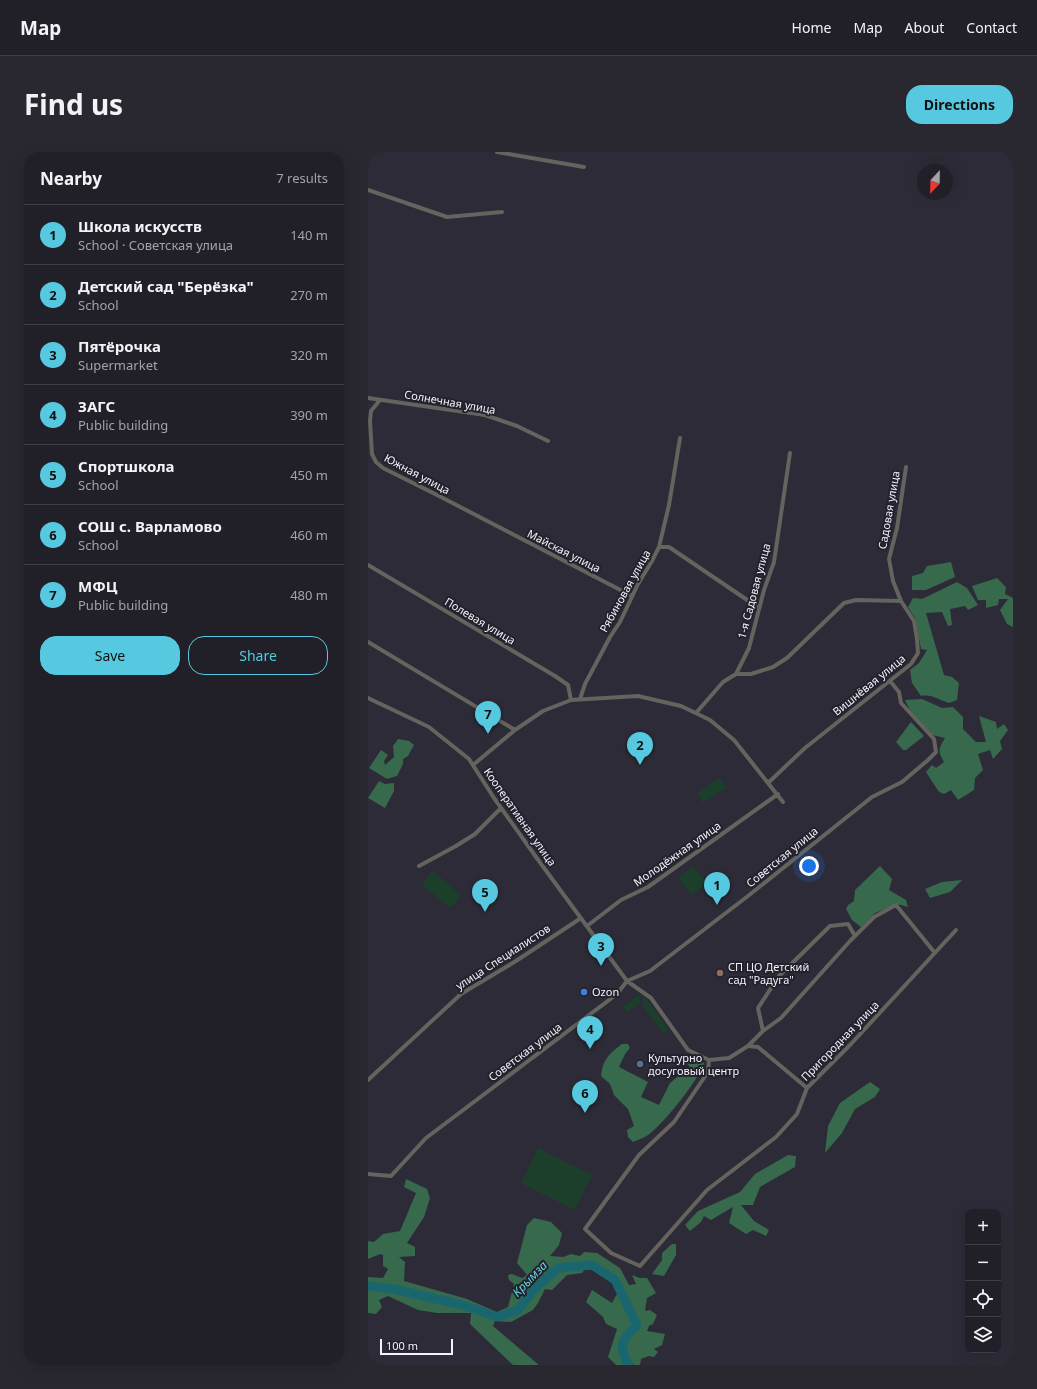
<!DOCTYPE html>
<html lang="en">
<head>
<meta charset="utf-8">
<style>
	:root { --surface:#212029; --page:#292831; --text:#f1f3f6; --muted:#a2a3a8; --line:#3e3e46; --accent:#56c9e0 }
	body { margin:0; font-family:"Noto Sans",sans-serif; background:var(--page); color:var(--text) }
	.controls { position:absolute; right:12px; bottom:12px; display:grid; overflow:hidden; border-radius:8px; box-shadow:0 4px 16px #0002 }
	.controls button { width:36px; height:36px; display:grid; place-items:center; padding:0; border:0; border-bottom:1px solid var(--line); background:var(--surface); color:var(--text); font:20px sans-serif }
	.compass { position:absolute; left:549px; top:12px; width:36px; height:36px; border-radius:50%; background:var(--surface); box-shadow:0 4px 16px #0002; rotate:202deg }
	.scale { position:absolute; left:12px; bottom:10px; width:73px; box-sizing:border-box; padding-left:4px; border:2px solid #f3f2fa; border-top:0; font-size:11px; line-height:14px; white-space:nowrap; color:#f3f2fa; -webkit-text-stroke:3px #23212c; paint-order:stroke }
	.you { position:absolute; left:441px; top:714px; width:14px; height:14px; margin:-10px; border:3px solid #fff; border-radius:50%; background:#1a73e8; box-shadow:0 0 0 6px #1a73e833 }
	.badge { display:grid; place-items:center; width:26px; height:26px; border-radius:50%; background:var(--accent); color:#111; font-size:13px; font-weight:700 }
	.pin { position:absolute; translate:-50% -33px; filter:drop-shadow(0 1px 2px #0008) }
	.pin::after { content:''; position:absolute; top:21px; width:14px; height:12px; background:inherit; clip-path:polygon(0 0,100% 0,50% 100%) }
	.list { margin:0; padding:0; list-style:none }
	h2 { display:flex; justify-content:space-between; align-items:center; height:52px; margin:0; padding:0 16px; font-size:17px }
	h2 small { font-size:13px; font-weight:400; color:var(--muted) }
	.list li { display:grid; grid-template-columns:26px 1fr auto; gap:12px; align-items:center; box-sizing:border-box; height:60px; padding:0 16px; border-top:1px solid var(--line) }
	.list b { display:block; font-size:15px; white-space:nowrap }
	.list p { margin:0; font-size:13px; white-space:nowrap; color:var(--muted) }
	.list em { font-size:13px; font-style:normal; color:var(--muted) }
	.actions { display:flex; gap:8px; padding:12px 16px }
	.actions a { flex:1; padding:9px 0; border:1px solid var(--accent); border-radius:16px; text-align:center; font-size:14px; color:var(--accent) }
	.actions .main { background:var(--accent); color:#111 }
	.icon { flex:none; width:22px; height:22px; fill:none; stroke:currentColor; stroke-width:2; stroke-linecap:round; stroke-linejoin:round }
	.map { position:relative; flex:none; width:645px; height:1213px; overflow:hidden; border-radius:16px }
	header { display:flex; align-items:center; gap:24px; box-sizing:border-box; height:56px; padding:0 20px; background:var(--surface); border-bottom:1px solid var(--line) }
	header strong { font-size:19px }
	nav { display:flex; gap:22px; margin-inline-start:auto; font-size:14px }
	.intro { display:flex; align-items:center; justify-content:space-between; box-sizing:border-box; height:96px; padding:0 24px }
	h1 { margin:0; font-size:28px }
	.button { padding:10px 18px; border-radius:16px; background:var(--accent); color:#111; font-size:14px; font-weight:700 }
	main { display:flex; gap:24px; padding:0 24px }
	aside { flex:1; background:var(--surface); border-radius:16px; box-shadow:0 4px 16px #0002 }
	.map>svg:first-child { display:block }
	.green { fill:#1c3f2c }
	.forest { fill:#37694d }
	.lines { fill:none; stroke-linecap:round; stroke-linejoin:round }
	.river { stroke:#1a666f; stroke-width:9 }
	.minor { stroke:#65635d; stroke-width:4 }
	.education-dot { fill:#8d6e63; stroke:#23212c; stroke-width:1.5 }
	.shop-dot { fill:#3f7fe0; stroke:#23212c; stroke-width:1.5 }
	.service-dot { fill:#5c6f8a; stroke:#23212c; stroke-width:1.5 }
	.labels { text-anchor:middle; stroke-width:4; stroke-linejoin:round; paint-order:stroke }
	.street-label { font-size:11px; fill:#f3f2fa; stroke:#23212c }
	.poi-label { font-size:11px; fill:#f3f2fa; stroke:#23212c; text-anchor:start }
	.water-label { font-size:12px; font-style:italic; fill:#66d3e1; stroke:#23212c }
</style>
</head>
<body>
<header>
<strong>Map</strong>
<nav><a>Home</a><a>Map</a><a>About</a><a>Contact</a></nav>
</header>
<div class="intro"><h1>Find us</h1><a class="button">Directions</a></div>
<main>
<aside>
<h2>Nearby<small>7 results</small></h2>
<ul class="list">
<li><span class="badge">1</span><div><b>Школа искусств</b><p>School · Советская улица</p></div><em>140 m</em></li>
<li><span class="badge">2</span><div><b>Детский сад &quot;Берёзка&quot;</b><p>School</p></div><em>270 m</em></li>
<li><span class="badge">3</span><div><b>Пятёрочка</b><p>Supermarket</p></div><em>320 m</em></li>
<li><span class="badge">4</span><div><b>ЗАГС</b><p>Public building</p></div><em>390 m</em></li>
<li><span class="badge">5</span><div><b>Спортшкола</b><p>School</p></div><em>450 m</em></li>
<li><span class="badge">6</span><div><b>СОШ с. Варламово</b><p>School</p></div><em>460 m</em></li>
<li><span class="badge">7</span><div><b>МФЦ</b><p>Public building</p></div><em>480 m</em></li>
</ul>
<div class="actions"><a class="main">Save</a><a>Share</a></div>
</aside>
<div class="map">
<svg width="645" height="1213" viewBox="0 0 645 1213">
	<rect width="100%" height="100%" fill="#2c2b37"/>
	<path class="green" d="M352,626L358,636L335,651L329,641Z
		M325,714L339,731L324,743L310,726Z
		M63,720H66L93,743L84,755H81L55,734V731Z
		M271,842L272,851L259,860L255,855Z
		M274,842L301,877L295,881L275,854Z
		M170,996L224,1023L207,1058L153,1031Z"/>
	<path class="forest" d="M583,410L587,425L558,438H544V424L555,421L559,414Z
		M629,426L638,435L637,442L645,446V475L639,472L632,458L640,447H631L630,453L618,456V448H610L604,434Z
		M589,430L599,436L610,453L600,458L597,454L582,457L584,473L580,474L574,460L558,461L576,523L584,525L591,531L589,548L581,551C570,548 565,542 553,544L544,531L542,518L551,511L559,498L553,497L547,466L540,455L545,446L554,447Z
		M554,547L574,556L585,555L595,565V577L608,590H618L611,564L628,570L629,577L636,572L640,578L632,589L634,597L625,607L622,598L610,602L615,618L607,626L606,638L590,648L583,638L576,642L571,640L558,620L564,613L568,616L576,610C569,599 571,596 577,586L564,583L542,558L537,548Z
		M543,570L556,584L538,598H535L528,590Z
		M30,587L41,589L46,593L40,604L35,607V612L29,624L19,627L1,616L13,598L20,603L16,609L17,613L26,605L25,594Z
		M11,629L17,632L26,631V639L17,656L0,646Z
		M512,714L524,727L521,738L538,748L540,755L529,752L507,761L493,775L484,768L478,757L480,753L486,749L487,738Z
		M594,728L582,740L562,746L557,737L574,730Z
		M254,892H260L262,896L257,902L251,915L280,930L273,945L291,953L302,931L322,915L315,906L323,903L336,911C332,926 299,967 286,978C280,984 273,987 265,990L260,985L259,978L266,974L260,957L246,943L242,932L233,924C235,907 241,902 254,892Z
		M502,930L512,937L507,945L487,957L474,981L457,1001L460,974L472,951Z
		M420,1003L428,1004L427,1015L392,1035L385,1053H373L386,1069L401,1078L398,1084L385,1078L378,1082L361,1071L365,1055L343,1068L336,1064L333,1070L322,1079L317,1073L330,1059L372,1040L387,1022Z
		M38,1027L59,1037L62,1046L56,1065L39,1091L47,1095V1104L31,1105L37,1110L36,1129L99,1147L129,1160L140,1155L146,1132L141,1128L140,1123L144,1122L154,1126L159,1123L149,1111L159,1073L166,1066L183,1070L194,1081L191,1093L182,1104L195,1105L203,1102L212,1104L216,1100L229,1101L252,1116L261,1133L268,1132L264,1123L272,1126H279L288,1141L279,1146L277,1159L282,1158L289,1163L285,1172L281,1174L279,1179L297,1182L294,1193L286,1197L290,1200L286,1205L281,1204L273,1207L272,1213H266L260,1210V1213H248L240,1205L249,1177L238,1172L235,1165L218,1150L224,1138L244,1151L250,1140L242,1128L220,1113L214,1121L199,1123L184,1138L177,1137L170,1151L165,1158L143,1170L127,1169L125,1174L171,1213H145L102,1172L103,1161H69L50,1158L20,1144L11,1148L14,1155L8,1162L0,1161V1125L15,1126L20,1117L15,1114V1103L12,1102L0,1107V1089L6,1090L15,1082L32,1079L48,1041L36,1035Z
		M304,1092H308V1103L296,1124L284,1122L294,1108V1101Z"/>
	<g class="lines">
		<path class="river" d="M0,1134L26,1137L94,1153L130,1165L150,1158L165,1138L190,1116L224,1113L247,1128L269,1173C252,1190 251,1191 260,1213"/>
		<path class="minor" d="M129,0L216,15
			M0,38L79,65L134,60
			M0,246L117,263L149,274L180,289
			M12,248L3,259L2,269L4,302L8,310L15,316L71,344L264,444
			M291,395H301L391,456
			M0,413L187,524L200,533L203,548
			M0,490L147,578
			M368,522H383L405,515L419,506L476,451L488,448L533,449
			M0,546L61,575L101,607L126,646L168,705L259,829L283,846L320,898L341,908
			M212,547L217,532L242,485L252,470L270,432L284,409L291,395L301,353L312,286
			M328,561L355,530L368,522L381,496L396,438L406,410L422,301
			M105,613L147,578L175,559L203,548L270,544L313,554L342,568L366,588L415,650
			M401,630L437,596L543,512L550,501L549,487L546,469L533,449L525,429L521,407L529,376L538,315
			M51,714L88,694L107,682L133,656
			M219,774L253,748L280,735L410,642
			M567,801L528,753L506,765L482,789L413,866L395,879L380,894L361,906L341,908L340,920L306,970L271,1003L217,1077L243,1101L272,1114L339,1038L408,985L429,962L439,936L483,892L588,778
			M395,879L390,856L411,824L462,774L480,772L487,784
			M380,894L390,895L439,936
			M0,928L93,842L148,809L213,766
			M0,1022L23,1024L58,986L249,842L259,829L282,819L380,744L504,645L534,630L560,608L568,600L566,587L533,551L531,540L522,529"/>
	</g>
	<circle class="education-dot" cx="352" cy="821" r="4"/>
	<circle class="shop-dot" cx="216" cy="840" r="4"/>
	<circle class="service-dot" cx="272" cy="912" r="4"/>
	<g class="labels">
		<g class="street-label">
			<text transform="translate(82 250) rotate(10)" y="4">Солнечная улица</text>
			<text transform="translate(49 322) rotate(28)" y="4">Южная улица</text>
			<text transform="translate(521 358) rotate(-80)" y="4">Садовая улица</text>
			<text transform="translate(196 399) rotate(27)" y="4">Майская улица</text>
			<text transform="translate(257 439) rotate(-61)" y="4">Рябиновая улица</text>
			<text transform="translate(386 439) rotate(-75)" y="4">1-я Садовая улица</text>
			<text transform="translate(112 469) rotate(31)" y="4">Полевая улица</text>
			<text transform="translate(501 533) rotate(-39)" y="4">Вишнёвая улица</text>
			<text transform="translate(152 665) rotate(55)" y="4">Кооперативная улица</text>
			<text transform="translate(309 702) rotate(-35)" y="4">Молодёжная улица</text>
			<text transform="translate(414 705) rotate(-39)" y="4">Советская улица</text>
			<text transform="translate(135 805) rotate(-33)" y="4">улица Специалистов</text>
			<text transform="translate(472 889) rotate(-46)" y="4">Пригородная улица</text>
			<text transform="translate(157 900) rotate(-37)" y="4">Советская улица</text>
		</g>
		<g class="poi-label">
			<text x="360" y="819">СП ЦО Детский<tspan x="360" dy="13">сад "Радуга"</tspan></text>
			<text x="224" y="844">Ozon</text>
			<text x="280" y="910">Культурно<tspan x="280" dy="13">досуговый центр</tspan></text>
		</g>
		<g class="water-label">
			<text transform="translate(162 1127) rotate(-46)" y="4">Крымза</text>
		</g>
	</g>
</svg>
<div class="controls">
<button>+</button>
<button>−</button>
<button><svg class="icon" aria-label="locate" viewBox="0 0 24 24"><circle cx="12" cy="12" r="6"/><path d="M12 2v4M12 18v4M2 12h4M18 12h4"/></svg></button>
<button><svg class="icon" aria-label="layers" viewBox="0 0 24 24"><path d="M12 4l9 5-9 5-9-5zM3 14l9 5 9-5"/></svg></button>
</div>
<svg class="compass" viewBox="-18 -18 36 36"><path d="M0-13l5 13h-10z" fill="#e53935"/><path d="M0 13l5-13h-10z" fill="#a2a3a8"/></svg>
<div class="scale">100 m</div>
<div class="you"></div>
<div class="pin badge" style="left:349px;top:753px">1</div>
<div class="pin badge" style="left:272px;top:613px">2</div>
<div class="pin badge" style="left:233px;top:814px">3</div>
<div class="pin badge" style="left:222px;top:897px">4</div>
<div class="pin badge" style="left:117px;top:760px">5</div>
<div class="pin badge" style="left:217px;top:961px">6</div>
<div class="pin badge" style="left:120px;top:582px">7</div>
</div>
</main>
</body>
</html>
